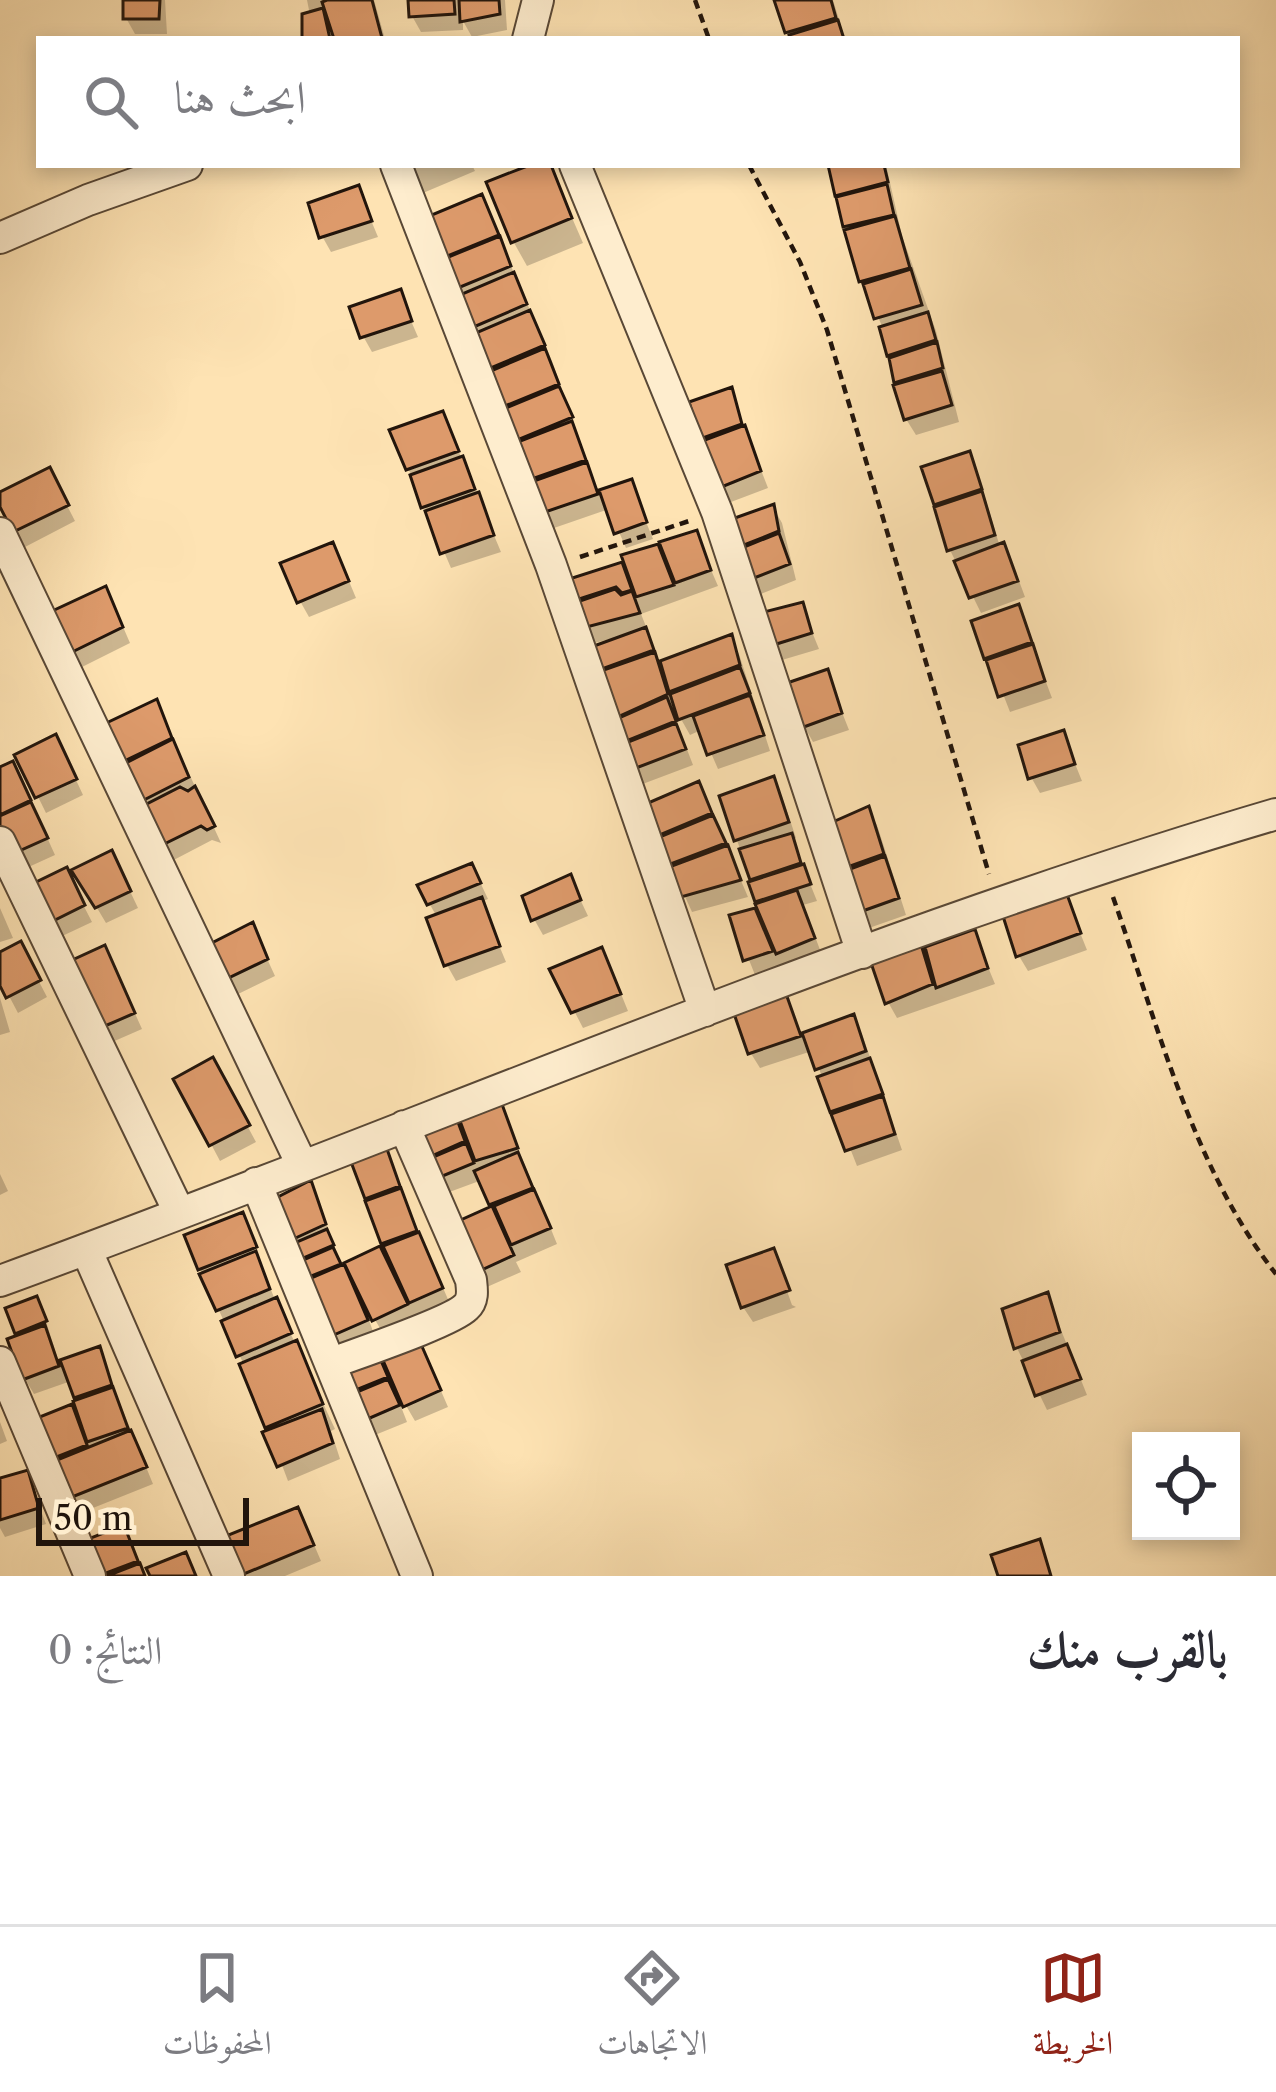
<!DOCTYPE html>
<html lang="ar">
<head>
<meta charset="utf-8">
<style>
	:root { --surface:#fff; --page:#f7f7f7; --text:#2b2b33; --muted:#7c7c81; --line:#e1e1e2; --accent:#8f2418 }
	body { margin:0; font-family:"Libre Caslon Text",Amiri,serif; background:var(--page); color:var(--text); direction:rtl }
	.controls { position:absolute; right:36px; bottom:36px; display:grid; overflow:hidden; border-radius:0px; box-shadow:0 6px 18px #0003 }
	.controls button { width:108px; height:108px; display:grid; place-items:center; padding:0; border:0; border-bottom:3px solid var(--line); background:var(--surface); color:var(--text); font:60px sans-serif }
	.scale { position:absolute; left:36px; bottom:30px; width:213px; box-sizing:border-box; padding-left:12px; border:6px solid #22150c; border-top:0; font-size:33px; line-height:42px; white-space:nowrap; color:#22150c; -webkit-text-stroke:9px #feedce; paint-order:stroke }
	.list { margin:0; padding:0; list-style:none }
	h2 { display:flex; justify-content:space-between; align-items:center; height:156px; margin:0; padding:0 48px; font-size:51px }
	h2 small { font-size:39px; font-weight:400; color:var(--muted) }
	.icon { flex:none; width:66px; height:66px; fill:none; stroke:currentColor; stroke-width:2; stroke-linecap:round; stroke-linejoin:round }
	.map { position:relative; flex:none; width:1276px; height:1576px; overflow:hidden; direction:ltr }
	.search { position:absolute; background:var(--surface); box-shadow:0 6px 18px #0003; left:36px; right:36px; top:36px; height:132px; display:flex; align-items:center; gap:30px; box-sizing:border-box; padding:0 42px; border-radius:0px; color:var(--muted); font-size:45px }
	.sheet { height:348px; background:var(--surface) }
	nav { display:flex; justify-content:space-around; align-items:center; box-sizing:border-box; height:168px; border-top:3px solid var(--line); background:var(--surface); font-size:33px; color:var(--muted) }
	nav a { display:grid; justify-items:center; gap:6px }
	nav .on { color:var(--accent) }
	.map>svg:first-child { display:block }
	.shadow { fill:#0003; fill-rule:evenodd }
	.building { fill:#dd9a6b; stroke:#22150c; stroke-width:3 }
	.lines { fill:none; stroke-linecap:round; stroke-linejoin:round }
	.street-casing { stroke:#594836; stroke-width:34 }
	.path { stroke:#22150c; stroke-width:4.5; stroke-dasharray:9 6; stroke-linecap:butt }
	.street { stroke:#feedce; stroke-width:30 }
</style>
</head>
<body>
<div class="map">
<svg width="1276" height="1576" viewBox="0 0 1276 1576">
	<rect width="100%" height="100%" fill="#fee3b3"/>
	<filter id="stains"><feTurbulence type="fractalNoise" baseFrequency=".00167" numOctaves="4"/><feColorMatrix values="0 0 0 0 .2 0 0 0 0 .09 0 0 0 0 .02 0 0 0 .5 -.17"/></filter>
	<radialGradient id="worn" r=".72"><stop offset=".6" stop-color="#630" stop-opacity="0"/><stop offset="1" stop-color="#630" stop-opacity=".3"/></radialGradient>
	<path class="shadow" d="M126,0H165L167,34H135L126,18Z
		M307,0H374L385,39H305L310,15Z
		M411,0H505L507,30L472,37L463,21V30L421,32L412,16Z
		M778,0H833L845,39H792Z
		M409,165H472L475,171L423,193Z
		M538,165H549L583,243L527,266L513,241Z
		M831,165H886L902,236L936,331L959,422L916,435L906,419L882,326L862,281L846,226Z
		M358,189L378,237L331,252L322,236Z
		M481,197L552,361L599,494L630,483L653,539L626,548L609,509L554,528L545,512L426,220Z
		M399,293L418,337L372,352L363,336Z
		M730,390L768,488L731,502L703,438Z
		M450,431L501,552L451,568L408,468Z
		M968,455L977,471L1000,547L1012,562L1025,597L981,613L950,550L924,469Z
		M57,486L75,521L25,547L0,496Z
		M773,507L782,523L796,580L761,594L752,579L736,521Z
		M695,533L718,586L641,614L647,629L644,630L660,664L730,638L739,654L770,751L718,769L701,730L690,735L677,712L673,713L693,765L640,785L587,652L611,643L610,639L591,644L566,583L627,563L625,557Z
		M341,562L356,598L309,617L300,601Z
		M801,605L819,649L782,660L773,644Z
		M114,606L130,643L78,669L69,654Z
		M1018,608L1052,698L1010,712L975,622Z
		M826,672L849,730L813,742L804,726Z
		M164,719L221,843L212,840L168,863L102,729Z
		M1063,734L1082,781L1040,793L1031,777Z
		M64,754L83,795L46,813L18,756Z
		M0,771L21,780L55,855L22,870L0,825Z
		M773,780L782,796L796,838L792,839L817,901L803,905L822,955L755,975L732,917L760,909L737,840Z
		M707,801L748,897L692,912L645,808Z
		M868,810L877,825L906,915L869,928L845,868Z
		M120,870L138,908L106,923L75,871Z
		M570,878L588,916L543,935L534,919Z
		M480,882L488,899L481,902L506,962L456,981L447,965L437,917L429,903Z
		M74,887L92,922L58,938L49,922Z
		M1063,890L1087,950L1028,971L1019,956Z
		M0,908L13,938L0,942Z
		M252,926L275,976L230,998L221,982Z
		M974,933L995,984L897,1018L888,1002L918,945L931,968Z
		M20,945L47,997L18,1013L0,979V955Z
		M113,965L142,1029L110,1043L101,1028Z
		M610,967L628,1011L583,1028L553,970Z
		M783,991L802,1037L853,1018L862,1034L902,1150L857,1166L812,1051L760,1068L750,1052Z
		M0,998L10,1032L0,1035Z
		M212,1061L256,1142L220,1161L177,1080Z
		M498,1099L557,1244L516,1262L521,1272L487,1287L458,1224L495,1209L482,1180L444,1194L422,1133ZM469,1135L472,1144L446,1155L445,1153Z
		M385,1153L450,1304L384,1335L368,1308L365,1309L375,1337L341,1351L292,1240L310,1184L319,1200L341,1268L379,1250L399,1284L403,1282L355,1164Z
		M0,1174L8,1191L0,1195Z
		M242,1216L275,1300L335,1429L331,1431L340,1459L288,1481L244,1365L200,1269Z
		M773,1252L792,1305L796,1307L753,1322L743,1307Z
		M1047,1295L1087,1395L1047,1410L1017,1348Z
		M9,1310L44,1315L59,1363L98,1350L153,1484L78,1514L36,1421L80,1404L71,1381L34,1394L25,1379L20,1337Z
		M425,1354L448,1407L415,1421L401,1397L398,1399L407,1422L375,1435L343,1366Z
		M0,1422L7,1441L0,1444Z
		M27,1474L46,1524L5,1537L0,1528V1481Z
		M306,1526L321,1561L285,1576H240Z
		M123,1528L132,1544L144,1576H105L91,1541Z"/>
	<path class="building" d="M123,0H160L159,19H123Z
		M327,0H372L382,38L334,39L322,2Z
		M408,0H454L455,14L409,17Z
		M459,0H499L500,14L460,22Z
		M774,0H831L836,18L785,33Z
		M323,8L330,39H302V14Z
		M838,20L844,39H790L789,35Z
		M530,165H551L572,218L511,243L486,182Z
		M828,165H884L888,182L835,196Z
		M887,184L894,215L843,227L836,197Z
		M359,185L372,221L319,238L308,203Z
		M482,194L499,235L440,259L422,219Z
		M895,216L910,268L859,282L844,230Z
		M500,236L511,266L453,290L441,260Z
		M911,269L922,305L874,319L863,284Z
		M514,272L527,304L469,329L455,297Z
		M401,289L412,321L360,338L349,307Z
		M530,310L545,345L486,370L471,335Z
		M928,312L936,340L887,356L879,327Z
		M937,342L943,368L894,383L889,358Z
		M545,348L559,384L500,408L486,373Z
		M942,371L952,405L904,420L893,385Z
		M559,386L573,417L515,441L501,410Z
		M732,387L742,424L700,439L689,402Z
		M443,411L459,451L406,470L389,430Z
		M572,421L586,460L529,480L515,443Z
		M745,425L761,471L719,488L702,441Z
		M970,451L982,489L934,505L921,467Z
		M463,456L475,489L421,508L410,475Z
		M587,462L598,494L542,513L531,482Z
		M50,467L69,505L13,532L0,507V492Z
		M632,479L647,522L614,534L599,490Z
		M982,491L995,535L947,551L934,507Z
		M479,492L494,535L440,554L425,511Z
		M774,504L779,531L739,547L732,519Z
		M697,530L711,570L675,583L659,542Z
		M779,533L790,564L749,580L739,549Z
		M333,542L349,581L297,603L280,563Z
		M1004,542L1018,581L969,598L954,561Z
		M658,544L674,585L636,597L621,555Z
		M622,562L632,590L622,593L616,587L570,602L563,581Z
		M106,586L123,627L66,655L48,613Z
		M615,589L621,595L632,591L640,613L579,629L571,604Z
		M803,602L812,633L770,646L760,613Z
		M1019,604L1032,642L984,659L971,621Z
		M646,627L654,650L591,673L583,650Z
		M732,634L740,665L669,692L660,661Z
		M1033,644L1045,681L998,697L986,660Z
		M655,652L668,694L613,719L595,673Z
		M740,667L750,693L678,720L670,694Z
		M828,669L842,713L801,728L787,683Z
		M750,695L764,735L707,755L693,716Z
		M667,697L676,721L619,744L610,722Z
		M157,699L172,738L114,766L98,727Z
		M676,723L686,749L628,771L618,746Z
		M1064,730L1075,764L1028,779L1018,745Z
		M56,734L77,779L35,798L14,755Z
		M173,739L189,777L134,805L116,768Z
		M13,761L31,800L0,815V767Z
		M774,776L789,822L734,841L719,796Z
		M699,781L712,813L655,837L641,806Z
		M195,786L215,826L207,830L201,826L156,848L137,809L180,787L188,791Z
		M31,802L48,838L10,855L0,834V816Z
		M869,806L884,854L842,869L826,825Z
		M713,815L726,843L668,865L657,838Z
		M792,833L801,863L750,880L739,849Z
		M728,845L741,880L681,897L669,867Z
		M112,850L131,891L95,908L71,870Z
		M885,856L899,898L857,913L842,872Z
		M472,863L481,883L427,905L417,885Z
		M804,864L811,884L755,902L748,882Z
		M67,867L85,905L47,924L28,886Z
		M571,874L581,900L531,921L522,896Z
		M1064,886L1081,933L1016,957L1001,910Z
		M797,890L815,938L776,954L755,904Z
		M482,897L500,946L444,966L426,918Z
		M755,908L773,951L743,961L729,915Z
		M253,922L268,959L218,983L202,948Z
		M975,929L988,968L936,988L925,947Z
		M21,941L41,980L6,998L0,986V952Z
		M920,941L933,984L885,1004L870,960Z
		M105,945L135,1013L98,1029L68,962Z
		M602,947L621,994L571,1013L549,969Z
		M784,988L801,1036L748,1054L731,1005Z
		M854,1014L866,1051L815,1070L802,1033Z
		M213,1057L250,1125L209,1146L173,1079Z
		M870,1058L883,1094L830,1112L817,1077Z
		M499,1096L518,1148L475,1161L457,1113Z
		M883,1096L895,1134L845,1151L831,1114Z
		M455,1114L465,1141L427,1158L419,1131Z
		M466,1143L474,1163L433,1180L426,1160Z
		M387,1149L400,1186L365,1199L351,1162Z
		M518,1152L533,1188L489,1205L474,1171Z
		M311,1180L326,1224L289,1241L274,1199Z
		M401,1188L417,1231L381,1244L365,1201Z
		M534,1189L551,1228L511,1245L494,1206Z
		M492,1206L514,1255L475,1273L454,1223Z
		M243,1212L257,1247L198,1270L184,1235Z
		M327,1229L334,1245L299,1260L292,1244Z
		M419,1232L443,1288L409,1303L383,1246Z
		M380,1246L408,1304L372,1321L344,1263Z
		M333,1247L341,1264L304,1279L296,1263Z
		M774,1248L790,1290L741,1308L726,1265Z
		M256,1251L270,1289L216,1311L199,1274Z
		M344,1264L368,1320L329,1337L304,1281Z
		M1048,1292L1060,1332L1014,1349L1002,1309Z
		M37,1296L47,1321L15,1334L5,1308Z
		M277,1297L292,1333L236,1357L221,1321Z
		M45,1325L59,1366L22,1380L7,1339Z
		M417,1335L441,1390L403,1407L379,1351Z
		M297,1340L323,1404L265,1428L239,1364Z
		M1067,1344L1081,1379L1035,1396L1022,1361Z
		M100,1346L112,1385L74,1398L60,1360Z
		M376,1349L388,1377L351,1392L339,1364Z
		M388,1379L400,1405L363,1421L352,1394Z
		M113,1387L128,1428L87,1442L73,1401Z
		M72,1404L87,1445L49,1460L32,1420Z
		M322,1409L333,1443L277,1467L262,1432Z
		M131,1430L147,1467L67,1499L52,1462Z
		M28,1470L39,1508L0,1520V1478Z
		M298,1507L314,1545L239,1576L221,1538Z
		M124,1525L138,1561L101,1575L88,1539Z
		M1040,1539L1051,1576H998L991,1555Z
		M186,1552L196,1576H150L146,1568Z
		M140,1563L145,1576H107Z"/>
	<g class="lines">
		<g class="street-casing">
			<path id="street" d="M528,39L538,0
				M396,165L551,565L705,1011
				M575,165L717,512L862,953
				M0,238L88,200L187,165
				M0,533L302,1165
				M0,842L179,1212
				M256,1183L417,1576
				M86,1249L229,1576
				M0,1281C425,1126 841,942 1276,814
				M0,1362L90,1576
				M332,1363C358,1353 451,1322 466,1307C474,1300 472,1289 471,1280L404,1126"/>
		</g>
		<path class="path" d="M695,0L709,39
			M749,165L800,262L827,330L989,874
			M580,557L689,521
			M1113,897C1157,1022 1193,1169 1276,1274"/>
		<use href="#street" class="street"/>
	</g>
	<rect width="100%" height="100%" filter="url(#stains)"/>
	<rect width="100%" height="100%" fill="url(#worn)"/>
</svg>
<div class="controls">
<button><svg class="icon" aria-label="locate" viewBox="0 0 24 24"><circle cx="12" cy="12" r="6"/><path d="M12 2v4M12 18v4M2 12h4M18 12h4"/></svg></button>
</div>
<div class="scale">50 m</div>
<div class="search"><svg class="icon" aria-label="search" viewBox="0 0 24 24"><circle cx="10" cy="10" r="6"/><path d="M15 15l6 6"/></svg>ابحث هنا</div>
</div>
<section class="sheet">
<h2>بالقرب منك<small>النتائج: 0</small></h2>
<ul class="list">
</ul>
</section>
<nav>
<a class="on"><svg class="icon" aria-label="map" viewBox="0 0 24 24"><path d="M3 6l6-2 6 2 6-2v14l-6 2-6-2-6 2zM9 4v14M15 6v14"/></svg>الخريطة</a>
<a><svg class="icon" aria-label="directions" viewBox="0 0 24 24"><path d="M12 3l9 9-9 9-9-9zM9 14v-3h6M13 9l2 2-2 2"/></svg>الاتجاهات</a>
<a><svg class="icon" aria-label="saved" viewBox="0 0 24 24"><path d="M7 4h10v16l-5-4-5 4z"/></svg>المحفوظات</a>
</nav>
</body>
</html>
